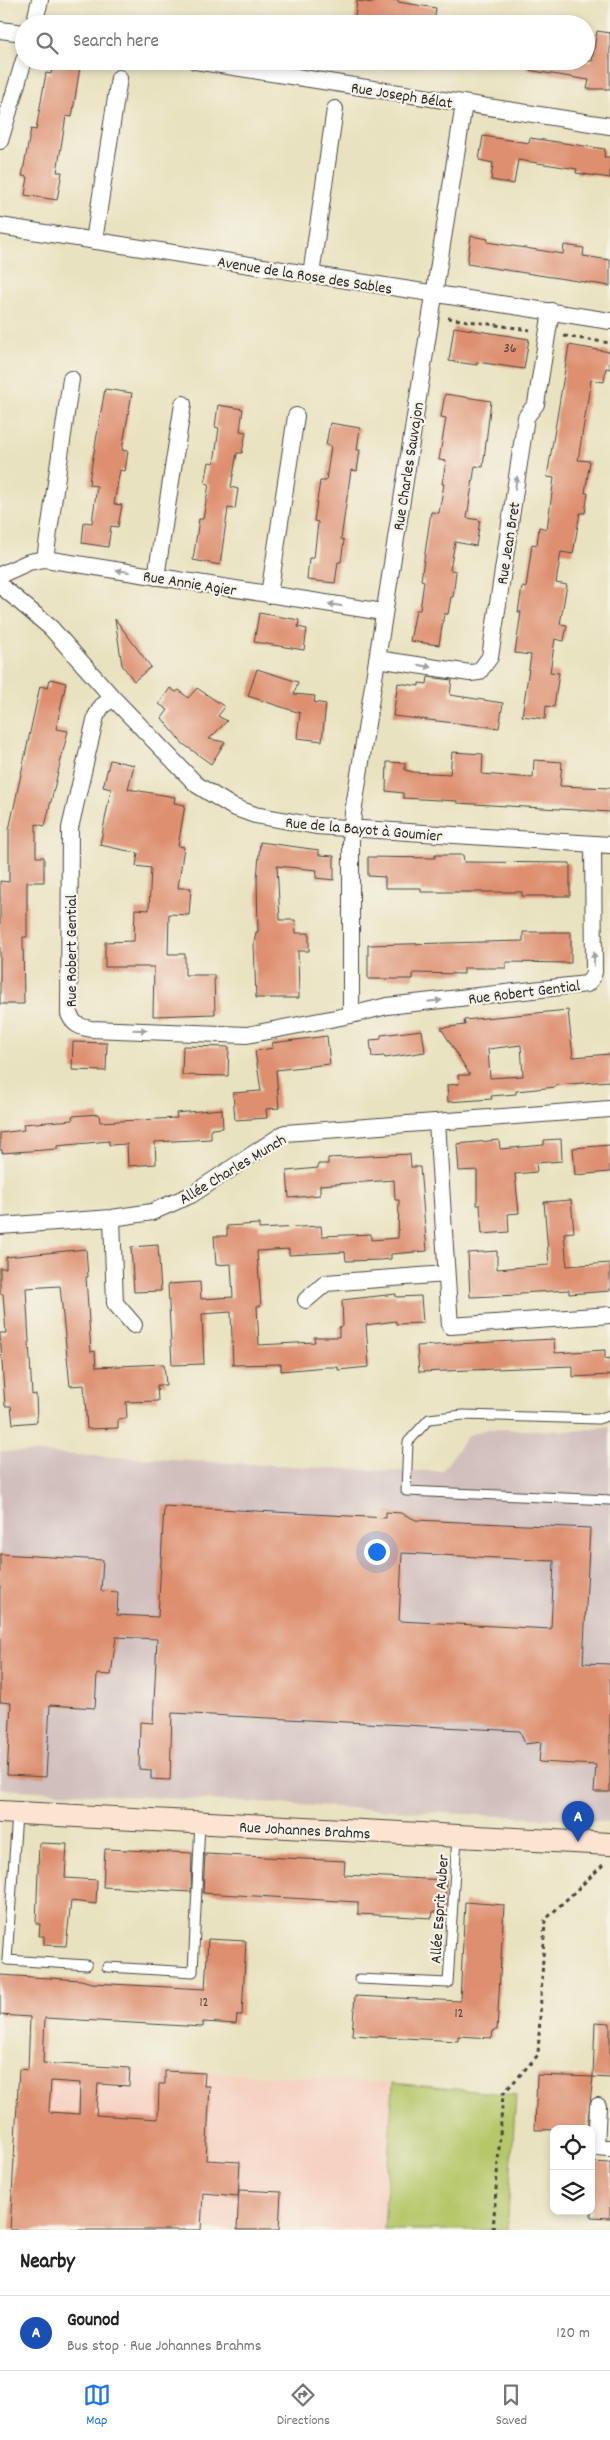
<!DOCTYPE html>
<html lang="en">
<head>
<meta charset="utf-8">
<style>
	:root { --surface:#fff; --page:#f6f6f6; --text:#222; --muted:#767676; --line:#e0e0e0; --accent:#1a73e8 }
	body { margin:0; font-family:Dekko,sans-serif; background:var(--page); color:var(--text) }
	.controls { position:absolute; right:15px; bottom:15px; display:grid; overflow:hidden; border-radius:10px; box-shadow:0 2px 8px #0003 }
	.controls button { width:45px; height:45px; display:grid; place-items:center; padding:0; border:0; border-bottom:1px solid var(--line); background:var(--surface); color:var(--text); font:25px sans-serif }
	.you { position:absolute; left:376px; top:1551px; width:18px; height:18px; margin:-12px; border:4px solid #fff; border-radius:50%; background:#1a73e8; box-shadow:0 0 0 8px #1a73e833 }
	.badge { display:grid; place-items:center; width:32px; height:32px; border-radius:50%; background:var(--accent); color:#fff; font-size:16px; font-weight:700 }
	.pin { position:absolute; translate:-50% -41px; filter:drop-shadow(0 1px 2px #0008) }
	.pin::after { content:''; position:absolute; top:26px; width:18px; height:15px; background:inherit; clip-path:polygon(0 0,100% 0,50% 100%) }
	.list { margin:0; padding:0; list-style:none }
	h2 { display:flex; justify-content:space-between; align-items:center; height:65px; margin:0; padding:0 20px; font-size:21px }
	h2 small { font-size:16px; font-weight:400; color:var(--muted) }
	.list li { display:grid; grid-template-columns:32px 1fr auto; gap:15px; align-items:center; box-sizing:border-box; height:75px; padding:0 20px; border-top:1px solid var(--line) }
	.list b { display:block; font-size:19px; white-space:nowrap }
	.list p { margin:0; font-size:16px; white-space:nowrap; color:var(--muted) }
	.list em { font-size:16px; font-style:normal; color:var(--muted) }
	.icon { flex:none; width:28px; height:28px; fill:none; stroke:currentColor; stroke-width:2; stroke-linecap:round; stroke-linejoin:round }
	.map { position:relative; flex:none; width:610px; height:2230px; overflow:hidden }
	.search { position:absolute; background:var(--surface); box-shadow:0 2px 8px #0003; left:15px; right:15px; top:15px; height:55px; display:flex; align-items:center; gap:12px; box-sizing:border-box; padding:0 18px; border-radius:28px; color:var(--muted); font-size:19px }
	.sheet { height:140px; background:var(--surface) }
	nav { display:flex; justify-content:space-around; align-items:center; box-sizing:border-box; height:70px; border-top:1px solid var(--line); background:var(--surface); font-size:14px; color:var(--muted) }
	nav a { display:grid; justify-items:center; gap:2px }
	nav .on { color:var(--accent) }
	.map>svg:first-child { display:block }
	.built { fill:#f6d2c3 }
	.industrial { fill:#d1bfbd }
	.green { fill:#b6c76a; stroke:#70794a }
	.building { fill:#de8f6f; fill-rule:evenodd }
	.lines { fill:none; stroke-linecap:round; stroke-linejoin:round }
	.lane-casing { stroke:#484641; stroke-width:11 }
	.street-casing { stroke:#484641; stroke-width:18 }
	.secondary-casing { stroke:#484641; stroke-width:24 }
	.path { stroke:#484641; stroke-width:3; stroke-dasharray:4 4; stroke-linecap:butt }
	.lane { stroke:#fff; stroke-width:9 }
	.street { stroke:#fff; stroke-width:16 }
	.secondary { stroke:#fde4d0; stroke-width:22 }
	.oneway { fill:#a0a0a0 }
	.labels { text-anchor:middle; stroke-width:4.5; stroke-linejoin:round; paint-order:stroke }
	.number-label { font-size:14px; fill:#58443c }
	.street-label { font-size:16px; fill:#2b2b2b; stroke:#f7f3e8 }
</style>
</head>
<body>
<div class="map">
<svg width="610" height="2230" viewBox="0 0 610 2230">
	<rect width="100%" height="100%" fill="#f7f3e8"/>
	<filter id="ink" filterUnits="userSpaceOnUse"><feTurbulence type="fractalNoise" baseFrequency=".02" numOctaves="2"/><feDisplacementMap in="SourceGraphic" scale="10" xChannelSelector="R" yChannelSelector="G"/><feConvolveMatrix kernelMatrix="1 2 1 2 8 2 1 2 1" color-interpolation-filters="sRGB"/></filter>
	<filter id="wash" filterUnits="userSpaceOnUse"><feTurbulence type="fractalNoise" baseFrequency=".0096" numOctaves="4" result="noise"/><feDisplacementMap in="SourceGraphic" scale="20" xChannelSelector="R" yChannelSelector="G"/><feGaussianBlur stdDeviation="1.12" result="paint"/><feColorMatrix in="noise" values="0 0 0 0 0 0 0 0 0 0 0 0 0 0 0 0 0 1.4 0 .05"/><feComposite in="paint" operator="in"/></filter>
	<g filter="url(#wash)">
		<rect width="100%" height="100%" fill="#e9e2c0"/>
		<path class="built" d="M59,2064L393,2083L384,2230H10L19,2069L58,2071Z"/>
		<path class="industrial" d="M610,1426V1822L0,1789V1451L385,1471H442L468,1435L488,1429L575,1431Z"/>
		<path class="green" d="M393,2083L516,2095L507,2230H384Z"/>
		<g id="blocks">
			<path class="building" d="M375,0H398V2L436,8L434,24H354L357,1L374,3Z
				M597,31L610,33V89H587L589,80L527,70L528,61H592Z
				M53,61H81L72,117L66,116L57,172H62L57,200L25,195L28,177L22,176L31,129L36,130L46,73L51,74Z
				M483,136L529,143L530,138L605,149L604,157H610V178L576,173L577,169L518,160L514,184L491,180L493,163L479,160Z
				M471,236L488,239L487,242L563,254L564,245L584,248L583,256L610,260V286L467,264Z
				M454,327L529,339L524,369L477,362V365L449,361Z
				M569,345L610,352V369L606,368L604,382L591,380L578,460L590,461L585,493H588L585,513H580L573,554L561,552L556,583L567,585L560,624L567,625L564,641L555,639L550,672L559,673L554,707L546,706L545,719L522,716L531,655L515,653L521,612H518L522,587L526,588L532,544L537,545L539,527L547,529L554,478L547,477Z
				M105,389L132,393L122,450L128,451L125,471L120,470L114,504L122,505L118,527L111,526L108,547L82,543L84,522L92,523L97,486L89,485L90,475Z
				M445,394L491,401L483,467L475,466L467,518L480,520L476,546L455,542L450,570L456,571L453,597H451L448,614H444L439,645L410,641L416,610H420L424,581L421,580L431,512L439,513L444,484H442L446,461L439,460L446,418L441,417Z
				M218,405L243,409L240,431L246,432L242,453H237L231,487L238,489L235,509L228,508L220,565L193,560L199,519H203L209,484L205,483L209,462L214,463L219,428L215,427Z
				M330,423L360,428L357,450H360L357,471L351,470L341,539L344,540L341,562H338L335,583L307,580L309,558H314L318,522L314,521L320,481H326L331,446L326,445Z
				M259,613L299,620L298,627L307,629L304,650L254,642Z
				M115,619L151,667L134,681L122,665Z
				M257,669L298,682L294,694L315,696L314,702L326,704L322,741L297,738L300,713L248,696Z
				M428,677L452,680L450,695L503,703L499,728L393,716L398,683L419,686V683L427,684Z
				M50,679L66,683L56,729L68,731L45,826L36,824V857H44V882H27V937H23L24,1004H0V881L9,882V830L40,686L48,688Z
				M170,688L176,692L179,690L188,698L197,688L225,707L218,716L227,721L209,739L225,742L211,764L182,743L162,718L168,710L159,704Z
				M452,752L483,754L482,774L533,778L534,760L562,762L560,786L610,788V812L457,803V801L403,798V793L386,791L387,762L405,763V770L413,772L450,774Z
				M110,760L134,765L128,789L175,797L174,803L185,805L178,846L184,847L178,888H191L189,915L169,914L168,954H185V975H214L215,1014L153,1016L154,967H105V942L134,941L135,909L149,910L151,868L136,866L138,853L100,845L111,789L103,787Z
				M260,842L319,850V855L334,856V880L316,878L317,870L277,866L280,920H295L296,933H309V951H298L299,998H256L254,943L256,932H258L257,879Z
				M435,855H463L464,862L570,863V896H522V892H421V888H385V877L368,876V857L435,858Z
				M523,932H571V963L506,962V968H464V974L413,973V979H368V945L523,941Z
				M568,1010L573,1057L610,1054V1081L556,1085V1087L516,1091V1094L491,1096L492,1099L448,1102L447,1085L459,1084L458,1075H470L441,1028L465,1025L464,1020ZM521,1045L523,1076L490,1078L488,1049Z
				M422,1030L425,1052L385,1058L384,1056L372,1057L370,1040L381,1039V1035Z
				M327,1036L330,1064L276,1070L279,1108L266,1109L267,1118L235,1120L233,1093L261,1091L255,1051L273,1048L272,1043Z
				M73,1042L107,1043L106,1071L72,1070Z
				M183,1046L229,1047L228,1076L182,1075Z
				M222,1109L223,1128L211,1129V1139L155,1142L156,1164L128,1166L127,1144L109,1145V1141L57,1146V1149L2,1153V1150H0V1133L24,1130L23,1124L73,1120L72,1116L99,1114L100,1122L177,1118L176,1113Z
				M561,1139L562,1161L536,1163L537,1172L515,1174L519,1213L508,1214L509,1232L482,1234L480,1205H477V1170L459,1171L457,1144L499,1140L500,1149L544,1145V1140Z
				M610,1145V1172L575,1175L573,1148Z
				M410,1154L411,1167H420L427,1251L391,1254V1259L381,1260L346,1261L345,1252L289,1255V1249L257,1251L261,1306H257L259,1345L315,1342L314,1337H339V1327L343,1326L342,1300L396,1294V1297L421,1296L423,1323L396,1324V1321L366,1325L369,1367L338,1370V1367H326L281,1371V1364L233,1365L231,1312L202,1314L204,1364L172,1365L168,1284L200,1282L201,1299L233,1297L231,1264L216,1265L214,1236H227V1226L259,1224V1229L321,1226L322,1236L371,1234V1240L398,1238L399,1200H395L394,1180L320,1185V1195L289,1198L287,1171L318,1168V1164H328V1158Z
				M571,1200L574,1232L564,1233L567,1266L610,1263V1291L569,1294V1290L520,1293V1295L470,1297L468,1253L497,1251V1269L549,1265L544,1202Z
				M158,1245L161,1291L134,1292L131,1247Z
				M86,1249L88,1277H86L91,1352L95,1351L96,1367L164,1364L166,1385H157L158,1401L126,1402L127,1418L118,1419V1428L87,1429L84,1385L70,1386L60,1286L26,1288L32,1395L36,1394L37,1422L13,1424L11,1406H5L0,1333H6L3,1294H0V1268H6V1257Z
				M554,1339L555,1353L605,1350V1359L610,1358V1375L573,1377V1366L419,1372L417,1346Z
				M164,1506L386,1518V1512L401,1513L416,1520L590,1528L583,1663L610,1664V1792H594L596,1765L539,1762L541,1742L525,1744L520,1731L172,1713L170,1780L151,1779V1770L139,1769L140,1722L153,1723L157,1639L116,1637L111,1675L97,1674L95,1708L50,1705L46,1777L7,1775L11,1703L0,1702V1554L103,1560L101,1591L118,1592L117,1615L158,1617ZM402,1553L554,1561L551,1629L399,1621Z
				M39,1843L67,1844L65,1878L97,1880L96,1904L71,1901L66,1946L44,1945V1936H39L40,1924H36Z
				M105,1849L192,1853L191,1892L103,1887Z
				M205,1854L345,1861L344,1875L446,1880L444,1912H433L432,1918L358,1914V1902L203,1893Z
				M465,1902L504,1905L497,2030H493L492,2038L458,2036V2041L352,2035L355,1996L460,2001Z
				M208,1939L246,1941L242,2015H237L236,2024L203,2022V2027L45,2018L43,2063L130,2068L129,2086L98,2084L96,2115L158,2119L159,2084H165V2071L205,2073L204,2086H210L206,2160L240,2162L238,2196L203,2193L201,2230H10L19,2069L28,2070L30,2017L0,2015V1975L81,1980L92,1983L205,1989ZM51,2081L80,2083L79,2114L49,2112Z
				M595,2022L610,2023V2078L593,2077Z
				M537,2075L593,2077L587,2129L535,2130Z
				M591,2162L610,2163V2218L591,2217Z
				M239,2190L281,2192L279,2230H237Z"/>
		</g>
	</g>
	<g filter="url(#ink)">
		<use href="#blocks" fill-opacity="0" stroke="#484641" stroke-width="1"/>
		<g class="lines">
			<g class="lane-casing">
				<path id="lane" d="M610,1415L598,1419L463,1415L429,1419L408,1442L406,1491L610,1500
					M17,1814L7,1960L87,1965
					M107,1967L193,1972L200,1823
					M359,1979L448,1983L457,1837"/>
			</g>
			<g class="street-casing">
				<path id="street" d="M34,24L40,0
					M0,30L24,33
					M195,61L610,126
					M464,104L353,813L351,841V1015L387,1006L587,984L592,978L594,972L593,844
					M0,141L24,60
					M0,226L610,321
					M94,241L119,78
					M311,275L335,109
					M45,559L71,379
					M0,575L29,562L45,559L383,612
					M156,577L183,404
					M0,585L51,628L113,698L197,785L233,807L255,815L316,826L610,845
					M269,595L296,416
					M377,659L470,673L479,672L490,657L526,417L536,404L551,311
					M113,698L102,706L96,716L70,828L69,1014C74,1025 80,1027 91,1029L247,1035L351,1015
					M437,1122L450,1326L610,1315
					M112,1218L115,1303L134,1325
					M0,1226L112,1218L152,1212L191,1195L285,1133L610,1109
					M306,1300L326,1283L446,1274
					M598,2106L596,2147L610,2148"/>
			</g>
			<g class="secondary-casing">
				<path id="secondary" d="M0,1812L610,1844"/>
			</g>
			<path class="path" d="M448,318L530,330
				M564,336L610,343
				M493,2230L503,2094L538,2055L545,1920L603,1865"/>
			<use href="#lane" class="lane"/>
			<use href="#street" class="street"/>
			<use href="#secondary" class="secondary"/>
		</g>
		<defs><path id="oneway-solid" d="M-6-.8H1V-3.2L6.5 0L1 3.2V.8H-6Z" transform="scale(1.25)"/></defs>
		<g class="oneway">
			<use href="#oneway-solid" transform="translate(516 483) rotate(-81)"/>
			<use href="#oneway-solid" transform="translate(123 571) rotate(-171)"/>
			<use href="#oneway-solid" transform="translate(335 605) rotate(-171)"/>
			<use href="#oneway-solid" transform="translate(425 666) rotate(9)"/>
			<use href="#oneway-solid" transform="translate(594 959) rotate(-90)"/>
			<use href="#oneway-solid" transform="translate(435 1001) rotate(-6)"/>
			<use href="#oneway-solid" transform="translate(140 1030) rotate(2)"/>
		</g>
	</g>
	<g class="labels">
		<g class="number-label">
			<text x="510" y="352">36</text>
			<text x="204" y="2006">12</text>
			<text x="459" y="2017">12</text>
		</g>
		<g class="street-label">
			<text transform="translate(402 94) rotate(9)" y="6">Rue Joseph Bélat</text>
			<text transform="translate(305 274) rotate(9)" y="6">Avenue de la Rose des Sables</text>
			<text transform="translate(407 466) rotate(-81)" y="6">Rue Charles Sauvajon</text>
			<text transform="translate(507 543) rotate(-81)" y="6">Rue Jean Bret</text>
			<text transform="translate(190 582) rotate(9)" y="6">Rue Annie Agier</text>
			<text transform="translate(364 828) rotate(5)" y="6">Rue de la Bayot à Goumier</text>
			<text transform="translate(70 951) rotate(-90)" y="6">Rue Robert Gential</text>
			<text transform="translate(524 991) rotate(-7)" y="6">Rue Robert Gential</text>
			<text transform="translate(232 1168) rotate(-31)" y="6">Allée Charles Munch</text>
			<text transform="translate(305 1829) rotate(3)" y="6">Rue Johannes Brahms</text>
			<text transform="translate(438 1909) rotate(-86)" y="6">Allée Esprit Auber</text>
		</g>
	</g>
</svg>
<div class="controls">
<button><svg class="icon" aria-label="locate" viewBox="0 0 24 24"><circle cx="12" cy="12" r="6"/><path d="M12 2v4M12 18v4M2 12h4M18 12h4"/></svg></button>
<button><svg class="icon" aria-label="layers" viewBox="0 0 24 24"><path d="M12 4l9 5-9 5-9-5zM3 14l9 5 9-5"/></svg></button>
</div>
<div class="you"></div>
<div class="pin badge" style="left:578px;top:1842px;background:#1a4fb4">A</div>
<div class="search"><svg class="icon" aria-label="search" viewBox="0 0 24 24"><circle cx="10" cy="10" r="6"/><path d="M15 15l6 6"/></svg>Search here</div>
</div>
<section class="sheet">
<h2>Nearby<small></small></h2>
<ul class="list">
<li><span class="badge" style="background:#1a4fb4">A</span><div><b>Gounod</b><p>Bus stop · Rue Johannes Brahms</p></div><em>120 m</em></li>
</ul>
</section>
<nav>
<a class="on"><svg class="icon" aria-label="map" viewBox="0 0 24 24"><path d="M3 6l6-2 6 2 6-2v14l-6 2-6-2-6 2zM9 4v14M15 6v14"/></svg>Map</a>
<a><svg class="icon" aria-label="directions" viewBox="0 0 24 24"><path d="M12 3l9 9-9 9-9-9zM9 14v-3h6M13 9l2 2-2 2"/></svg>Directions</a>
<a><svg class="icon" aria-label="saved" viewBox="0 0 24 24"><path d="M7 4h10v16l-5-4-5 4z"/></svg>Saved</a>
</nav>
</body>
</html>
